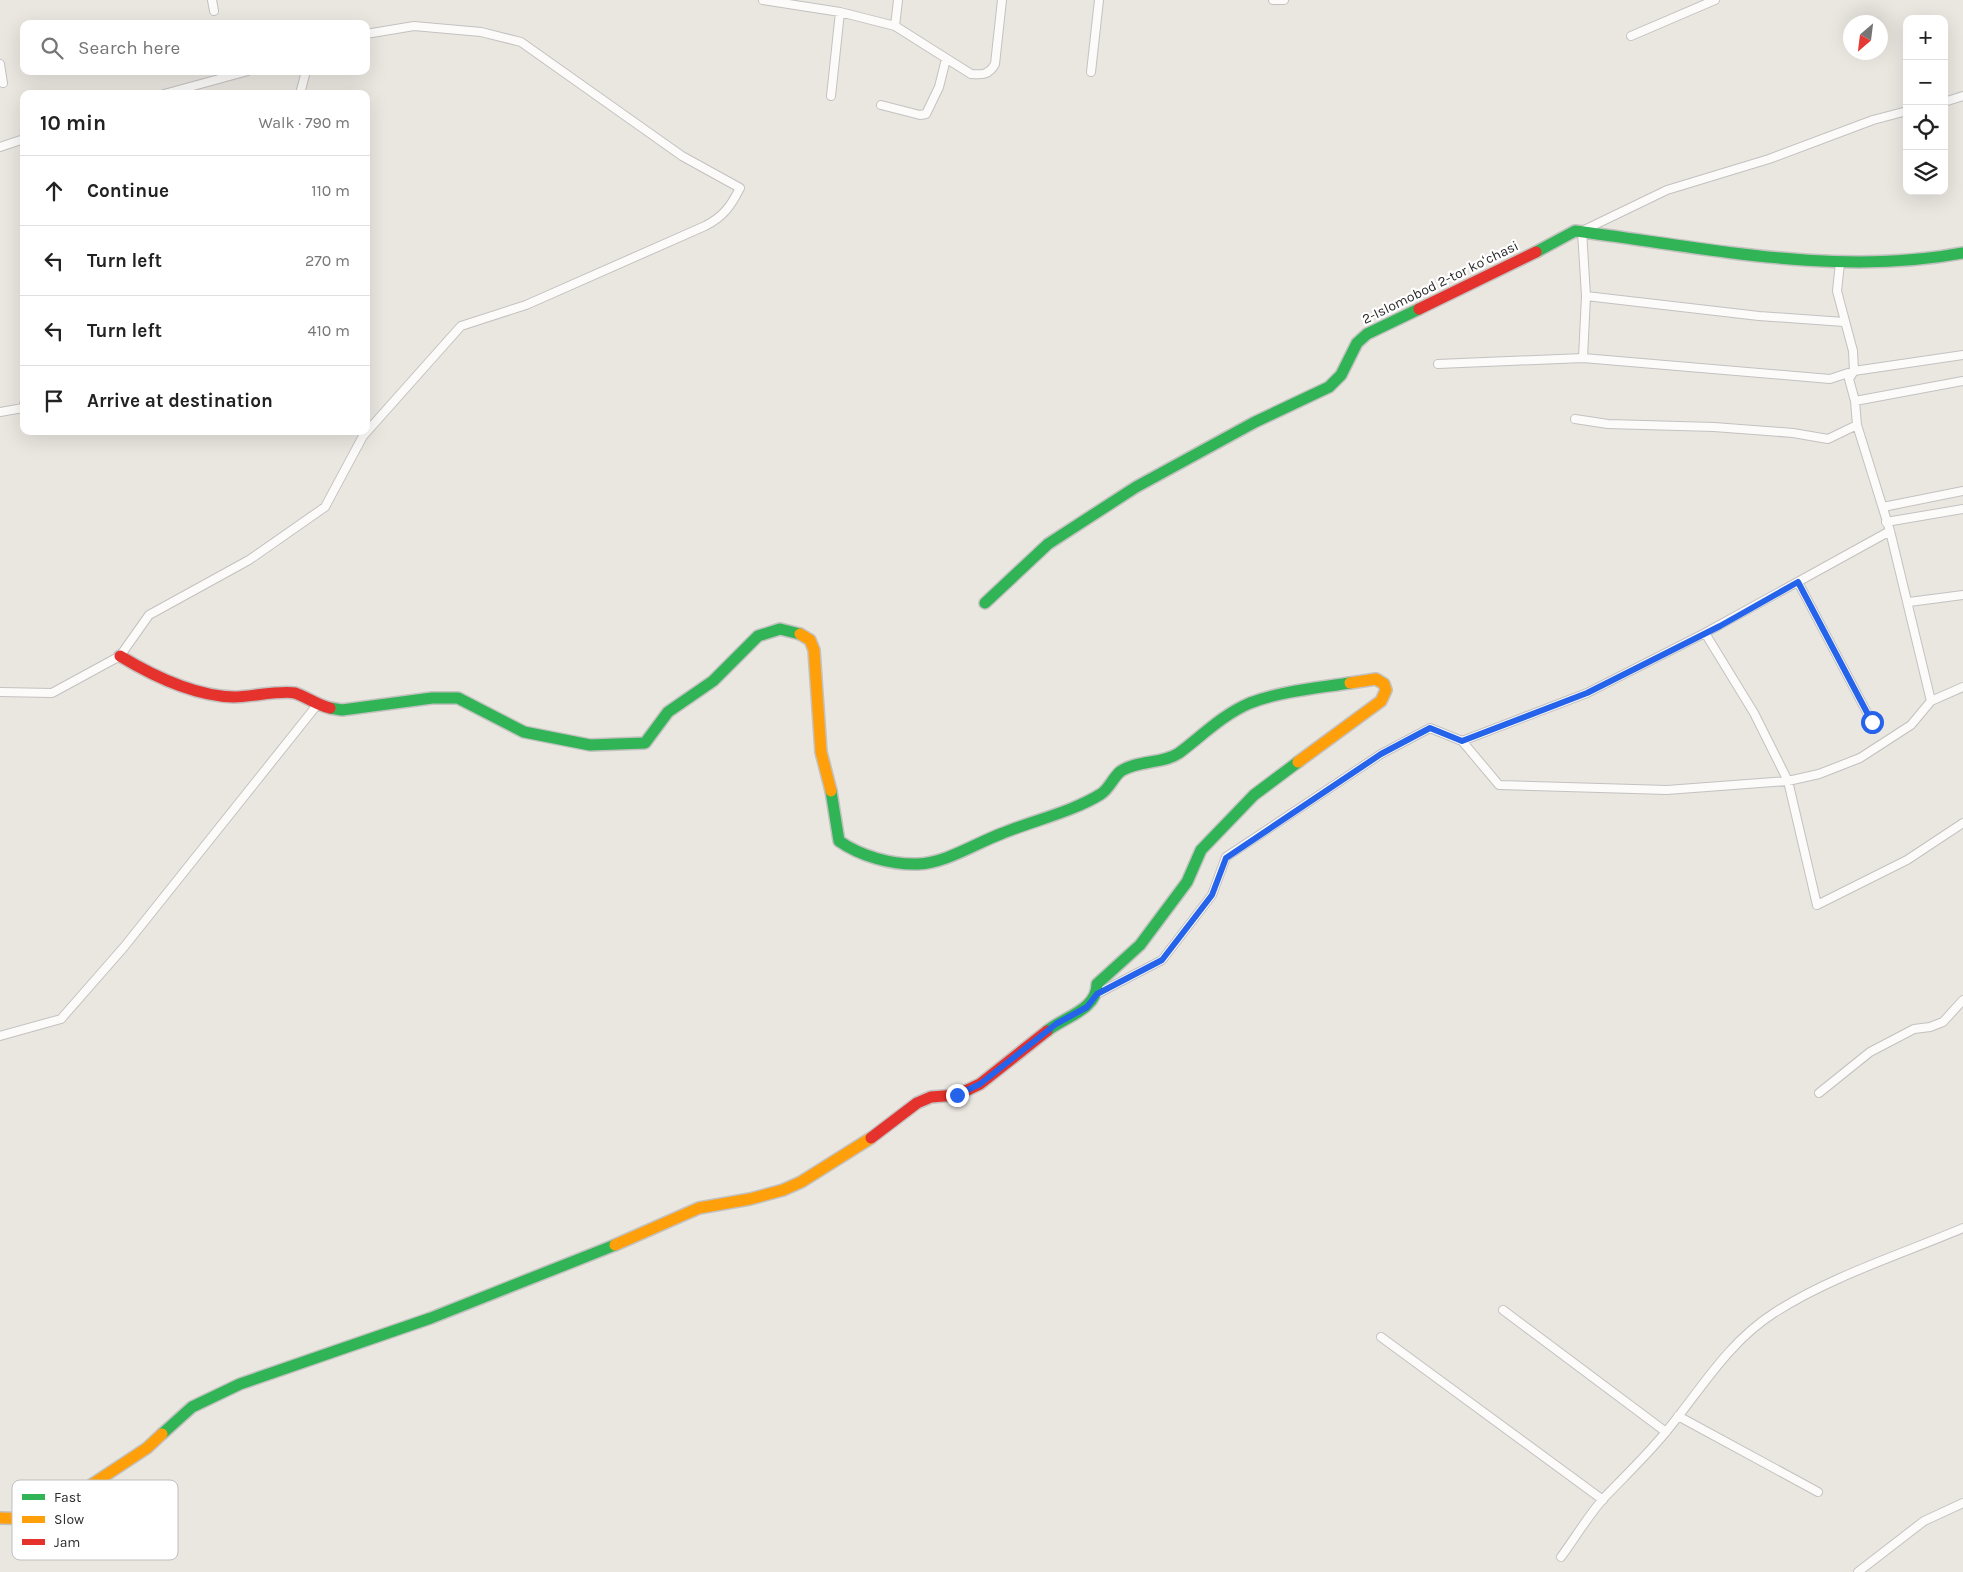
<!DOCTYPE html>
<html lang="en">
<head>
<meta charset="utf-8">
<style>
	:root { --surface:#fff; --page:#f6f6f6; --text:#222; --muted:#767676; --line:#e0e0e0 }
	body { margin:0; font-family:Karla,sans-serif; background:var(--page); color:var(--text) }
	.controls { position:absolute; right:15px; top:15px; display:grid; overflow:hidden; border-radius:10px; box-shadow:0 5px 20px #0002 }
	.controls button { width:45px; height:45px; display:grid; place-items:center; padding:0; border:0; border-bottom:1px solid var(--line); background:var(--surface); color:var(--text); font:25px sans-serif }
	.compass { position:absolute; left:1843px; top:15px; width:45px; height:45px; border-radius:50%; background:var(--surface); box-shadow:0 5px 20px #0002; rotate:208deg }
	.stop { position:absolute; width:15px; height:15px; margin:-11px; border:4px solid #2563eb; border-radius:50%; background:#fff }
	.stop.end { background:#2563eb; border-color:#fff; box-shadow:0 1px 5px #0008 }
	.list { margin:0; padding:0; list-style:none }
	h2 { display:flex; justify-content:space-between; align-items:center; height:65px; margin:0; padding:0 20px; font-size:21px }
	h2 small { font-size:16px; font-weight:400; color:var(--muted) }
	.list li { display:grid; grid-template-columns:32px 1fr auto; gap:15px; align-items:center; box-sizing:border-box; height:70px; padding:0 20px; border-top:1px solid var(--line) }
	.list b { display:block; font-size:19px; white-space:nowrap }
	.list em { font-size:16px; font-style:normal; color:var(--muted) }
	.icon { flex:none; width:28px; height:28px; fill:none; stroke:currentColor; stroke-width:2; stroke-linecap:round; stroke-linejoin:round }
	.map { position:relative; flex:none; width:1963px; height:1572px; overflow:hidden }
	.search { position:absolute; background:var(--surface); box-shadow:0 5px 20px #0002; left:20px; top:20px; width:350px; height:55px; display:flex; align-items:center; gap:12px; box-sizing:border-box; padding:0 18px; border-radius:10px; color:var(--muted); font-size:19px }
	.panel { position:absolute; background:var(--surface); box-shadow:0 5px 20px #0002; left:20px; top:90px; width:350px; height:345px; border-radius:10px }
	.map>svg:first-child { display:block }
	.lines { fill:none; stroke-linecap:round; stroke-linejoin:round }
	.street-casing { stroke:#c3c2c1; stroke-width:10 }
	.fast-casing { stroke:#c3c2c1; stroke-width:14 }
	.slow-casing { stroke:#c3c2c1; stroke-width:14 }
	.jam-casing { stroke:#c3c2c1; stroke-width:14 }
	.street { stroke:#fcfbfa; stroke-width:8 }
	.fast { stroke:#30b455; stroke-width:11 }
	.slow { stroke:#ff9f0a; stroke-width:11 }
	.jam { stroke:#e5322d; stroke-width:11 }
	.route { stroke:#2563eb; stroke-width:6 }
	.labels { text-anchor:middle; stroke-width:4.5; stroke-linejoin:round; paint-order:stroke }
	.street-label { font-size:14px; fill:#2b2b2b; stroke:#fff }
	.key { fill:#fff; stroke:#bfbfbf; stroke-width:1 }
	.key-label { font-size:14px; fill:#2b2b2b }
</style>
</head>
<body>
<div class="map">
<svg width="1963" height="1572" viewBox="0 0 1963 1572">
	<rect width="100%" height="100%" fill="#eae6e0"/>
	<g class="lines">
		<g class="street-casing">
			<path id="street" d="M212,0L214,11
				M763,0L840,12L895,26L898,0
				M1273,0H1284
				M895,26L971,74C982,75 989,75 995,64L1002,0
				M1631,36L1715,0
				M0,64L3,83
				M1091,72L1099,0
				M164,94L248,71
				M300,94L306,71
				M831,96L840,12
				M1944,102L1963,96
				M881,105L920,115L926,114L939,87L946,59
				M0,147L24,139
				M1840,263L1837,291L1853,351L1854,371
				M1586,296L1759,316L1844,322
				M1583,358L1586,296L1582,231L1667,190L1769,159L1873,120L1907,111
				M1438,364L1583,358L1830,379L1854,371L1963,355
				M1854,371L1849,379L1855,401L1857,425L1890,531L1931,701
				M1855,401L1963,381
				M0,412L23,408L24,404
				M1575,419L1608,424L1714,427L1793,433L1828,439L1857,425
				M1883,507L1963,491
				M1886,522L1963,509
				M1798,582L1872,722
				M1909,602L1963,595
				M1705,633L1890,531
				M0,692L52,693L120,656L149,615L249,560L325,507L363,436L461,326L526,305L705,226C723,217 731,206 740,188L682,156L521,42L481,32L414,26L366,34
				M1462,741L1587,693L1705,633L1754,713L1788,781L1817,905L1907,860L1963,823
				M1097,994L1162,960L1212,895L1226,857L1381,754L1430,728L1462,741L1499,785L1667,790L1788,781L1819,774L1860,758L1911,725L1931,701L1963,687
				M0,1036L61,1019L124,947L317,705
				M1819,1093L1870,1052L1914,1029L1930,1027L1943,1022L1963,1000
				M1503,1310L1666,1432
				M1381,1337L1603,1500
				M1678,1416L1818,1492
				M1561,1557C1575,1538 1588,1516 1603,1499C1624,1477 1646,1456 1665,1433C1700,1391 1727,1343 1774,1313C1829,1277 1902,1254 1963,1228
				M1858,1572L1924,1521L1963,1503"/>
		</g>
		<g class="fast-casing">
			<path id="fast" d="M1536,252L1575,231C1702,247 1836,277 1963,253
				M985,603L1048,544L1136,487L1255,422L1329,387L1341,375L1357,343L1367,334L1419,309
				M330,708L342,710L432,698H458L524,732L590,745L645,743L668,712L713,681L758,636L780,629L800,634
				M831,791L839,841C860,856 892,865 918,864C946,863 976,843 1003,833C1035,820 1072,812 1101,794C1110,788 1113,777 1121,771C1138,760 1163,764 1179,753C1203,735 1222,715 1250,703C1281,691 1318,688 1350,683
				M1047,1031C1064,1017 1097,1010 1097,984L1140,945L1187,882L1201,850L1254,795L1298,762
				M162,1434L192,1407L240,1384L431,1318L615,1245"/>
		</g>
		<g class="slow-casing">
			<path id="slow" d="M800,634L810,640L814,650L821,752L831,791
				M1298,762L1381,701L1386,690L1384,684L1376,679L1350,683
				M615,1245L699,1208L750,1199L783,1190L801,1182L871,1138
				M0,1518L38,1519L61,1509L91,1485L147,1448L162,1434"/>
		</g>
		<g class="jam-casing">
			<path id="jam" d="M1419,309L1536,252
				M120,656C153,676 194,696 234,697C250,697 281,690 295,693C307,697 317,705 330,708
				M871,1138L917,1103L931,1097L957,1095L980,1084L1047,1031"/>
		</g>
		<use href="#street" class="street"/>
		<use href="#fast" class="fast"/>
		<use href="#slow" class="slow"/>
		<use href="#jam" class="jam"/>
	</g>
	<g class="lines">
		<path class="route" d="M957,1095L980,1084L1056,1024L1087,1007L1097,994L1162,960L1212,895L1226,858L1381,754L1430,728L1462,741L1587,693L1720,626L1798,582L1872,722"/>
	</g>
	<g class="labels">
		<g class="street-label">
			<text transform="translate(1440 282) rotate(-26)" y="5">2-Islomobod 2-tor koʻchasi</text>
		</g>
	</g>
	<rect x="12" y="1480" width="166" height="80" rx="8" class="key"/>
	<rect x="22" y="1494" width="23" height="6" fill="#30b455"/>
	<rect x="22" y="1516" width="23" height="7" fill="#ff9f0a"/>
	<rect x="22" y="1539" width="23" height="6" fill="#e5322d"/>
	<g class="key-label">
		<text x="54" y="1502">Fast</text>
		<text x="54" y="1524">Slow</text>
		<text x="54" y="1547">Jam</text>
	</g>
</svg>
<div class="controls">
<button>+</button>
<button>−</button>
<button><svg class="icon" aria-label="locate" viewBox="0 0 24 24"><circle cx="12" cy="12" r="6"/><path d="M12 2v4M12 18v4M2 12h4M18 12h4"/></svg></button>
<button><svg class="icon" aria-label="layers" viewBox="0 0 24 24"><path d="M12 4l9 5-9 5-9-5zM3 14l9 5 9-5"/></svg></button>
</div>
<svg class="compass" viewBox="-18 -18 36 36"><path d="M0-13l5 13h-10z" fill="#e53935"/><path d="M0 13l5-13h-10z" fill="#767676"/></svg>
<div class="stop" style="left:1872px;top:722px"></div>
<div class="stop end" style="left:957px;top:1095px"></div>
<div class="search"><svg class="icon" aria-label="search" viewBox="0 0 24 24"><circle cx="10" cy="10" r="6"/><path d="M15 15l6 6"/></svg>Search here</div>
<section class="panel">
<h2>10 min<small>Walk · 790 m</small></h2>
<ul class="list">
<li><svg class="icon" aria-label="ahead" viewBox="0 0 24 24"><path d="M12 20V5M6 11l6-6 6 6"/></svg><div><b>Continue</b></div><em>110 m</em></li>
<li><svg class="icon" aria-label="left" viewBox="0 0 24 24"><path d="M17 20v-9H6M10 6l-5 5 5 5"/></svg><div><b>Turn left</b></div><em>270 m</em></li>
<li><svg class="icon" aria-label="left" viewBox="0 0 24 24"><path d="M17 20v-9H6M10 6l-5 5 5 5"/></svg><div><b>Turn left</b></div><em>410 m</em></li>
<li><svg class="icon" aria-label="arrive" viewBox="0 0 24 24"><path d="M6 21V4h12l-3 4 3 4H6"/></svg><div><b>Arrive at destination</b></div></li>
</ul>
</section>
</div>
</body>
</html>
